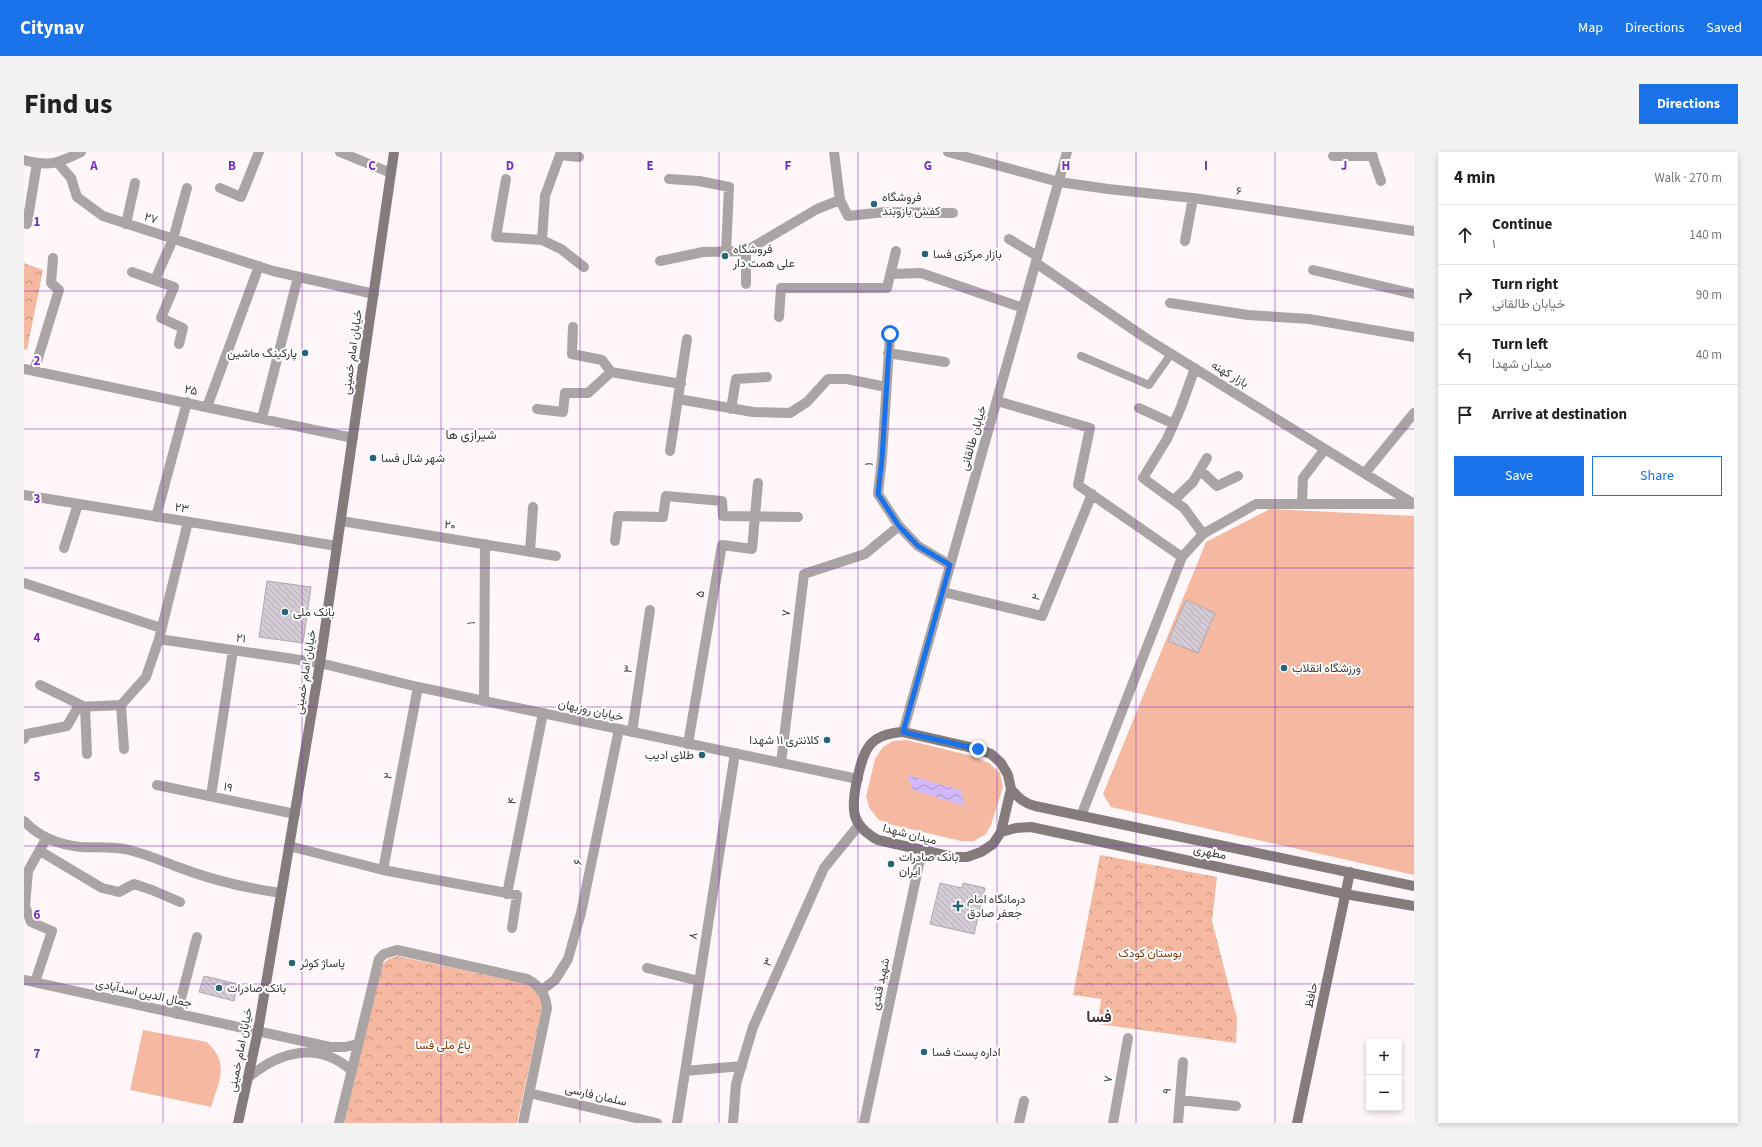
<!DOCTYPE html>
<html lang="en">
<head>
<meta charset="utf-8">
<style>
	:root { --surface:#fff; --page:#f2f2f2; --text:#202124; --muted:#757577; --line:#e0e0e0; --accent:#1a73e8 }
	body { margin:0; font-family:"Source Sans 3",Vazirmatn,sans-serif; background:var(--page); color:var(--text) }
	.controls { position:absolute; right:12px; bottom:12px; display:grid; overflow:hidden; border-radius:0px; box-shadow:0 2px 6px #0003 }
	.controls button { width:36px; height:36px; display:grid; place-items:center; padding:0; border:0; border-bottom:1px solid var(--line); background:var(--surface); color:var(--text); font:20px sans-serif }
	.stop { position:absolute; width:12px; height:12px; margin:-9px; border:3px solid #1a73e8; border-radius:50%; background:#fff }
	.stop.end { background:#1a73e8; border-color:#fff; box-shadow:0 1px 4px #0008 }
	.list { margin:0; padding:0; list-style:none }
	h2 { display:flex; justify-content:space-between; align-items:center; height:52px; margin:0; padding:0 16px; font-size:17px }
	h2 small { font-size:13px; font-weight:400; color:var(--muted) }
	.list li { display:grid; grid-template-columns:26px 1fr auto; gap:12px; align-items:center; box-sizing:border-box; height:60px; padding:0 16px; border-top:1px solid var(--line) }
	.list b { display:block; font-size:15px; white-space:nowrap }
	.list p { margin:0; font-size:13px; white-space:nowrap; color:var(--muted) }
	.list em { font-size:13px; font-style:normal; color:var(--muted) }
	.actions { display:flex; gap:8px; padding:12px 16px }
	.actions a { flex:1; padding:9px 0; border:1px solid var(--accent); border-radius:0px; text-align:center; font-size:14px; color:var(--accent) }
	.actions .main { background:var(--accent); color:#fff }
	.icon { flex:none; width:22px; height:22px; fill:none; stroke:currentColor; stroke-width:2; stroke-linecap:round; stroke-linejoin:round }
	.map { position:relative; flex:none; width:1390px; height:971px; overflow:hidden; border-radius:0px }
	header { display:flex; align-items:center; gap:24px; box-sizing:border-box; height:56px; padding:0 20px; background:var(--accent); color:#fff }
	header strong { font-size:19px }
	nav { display:flex; gap:22px; margin-inline-start:auto; font-size:14px }
	.intro { display:flex; align-items:center; justify-content:space-between; box-sizing:border-box; height:96px; padding:0 24px }
	h1 { margin:0; font-size:28px }
	.button { padding:10px 18px; border-radius:0px; background:var(--accent); color:#fff; font-size:14px; font-weight:700 }
	main { display:flex; gap:24px; padding:0 24px }
	aside { flex:1; background:var(--surface); border-radius:0px; box-shadow:0 2px 6px #0003 }
	.map>svg:first-child { display:block }
	.grass { fill:#f4b9a0 }
	.park { fill:url(#park-crowns) }
	.water { fill:url(#water-waves) }
	.building { fill:url(#building-back-hatch); stroke:#afa6af }
	.lines { fill:none; stroke-linecap:round; stroke-linejoin:round }
	.pedestrian { stroke:#aaa4a4; stroke-width:8 }
	.minor { stroke:#aaa4a4; stroke-width:10 }
	.tertiary { stroke:#aaa4a4; stroke-width:10 }
	.secondary { stroke:#847b7b; stroke-width:10 }
	.route { stroke:#1a73e8; stroke-width:5 }
	.grid { fill:none; stroke:#7b2cbf; stroke-width:1; stroke-opacity:0.55 }
	.poi-dot { fill:#256479; stroke:#fff; stroke-width:1.5 }
	.labels { text-anchor:middle; stroke-width:4; stroke-linejoin:round; paint-order:stroke }
	.street-label { font-size:12px; fill:#3f3a3c; stroke:#fff }
	.poi-label { font-size:12px; fill:#3f3a3c; stroke:#fff; text-anchor:start }
	.park-label { font-size:12px; fill:#873a10; stroke:#fff }
	.neighbourhood-label { font-size:13px; fill:#40363a; stroke:#fff }
	.district-label { font-size:16px; font-weight:bold; fill:#40363a; stroke:#fff }
	.grid-label { font-size:13px; text-anchor:middle; font-weight:bold; fill:#7b2cbf; stroke:#fff; stroke-width:4; stroke-linejoin:round; paint-order:stroke }
</style>
</head>
<body>
<header>
<strong>Citynav</strong>
<nav><a>Map</a><a>Directions</a><a>Saved</a></nav>
</header>
<div class="intro"><h1>Find us</h1><a class="button">Directions</a></div>
<main>
<div class="map">
<svg width="1390" height="971" viewBox="0 0 1390 971">
	<defs>
		<pattern id="park-crowns" width="20" height="18" patternUnits="userSpaceOnUse"><rect width="20" height="18" fill="#f4b9a0"/><path d="M2 6a3 3 0 1 1 6 0M12 15a3 3 0 1 1 6 0" fill="none" stroke="#c79784"/></pattern>
		<pattern id="water-waves" width="16" height="10" patternUnits="userSpaceOnUse"><rect width="16" height="10" fill="#d2b9fb"/><path d="M0 5q4-4 8 0t8 0" fill="none" stroke="#ac97cc"/></pattern>
		<pattern id="building-back-hatch" width="6" height="6" patternUnits="userSpaceOnUse"><rect width="6" height="6" fill="#d4cbd4"/><path d="M-1 5l2 2M0 0l6 6M5-1l2 2" fill="none" stroke="#b7afb7"/></pattern>
	</defs>
	<rect width="100%" height="100%" fill="#fef6f9"/>
	<path class="grass" d="M1246,357L1390,364V723L1087,655L1079,642L1182,390Z
		M883,588L948,604L965,611L976,621L979,635L967,673L962,682L950,689H937L869,673L855,668L846,657L842,645L851,607L859,595L869,589Z
		M119,878L183,890C206,912 195,929 187,955L106,938Z"/>
	<path class="park" d="M0,111L19,118L3,198L0,197Z
		M1076,703L1193,725L1188,769L1213,866L1212,891L1074,872L1077,847L1049,843Z
		M373,804L500,831L512,839L519,852L493,971H320L358,813L364,807Z"/>
	<path class="water" d="M883,623L937,638L941,654L889,638Z"/>
	<path class="building" d="M243,429L287,435L279,491L235,485Z
		M1162,448L1191,461L1174,501L1144,489Z
		M916,731L938,736L939,731L961,736L950,782L906,772Z
		M180,824L214,832L210,849L175,840Z"/>
	<g class="lines">
		<path class="pedestrian" d="M1057,204L1125,233L1147,202"/>
		<path class="minor" d="M924,0L1035,30L1084,37L1169,46L1390,79
			M1347,0L1357,29
			M536,3L555,5
			M1309,4H1349
			M34,11L47,26L53,45L79,64L249,119L350,142
			M482,27L472,85L518,88L537,97L560,115
			M645,27L675,29L705,35L702,100
			M196,36L217,45L235,0
			M816,48L824,64L861,60L929,61
			M3,72L13,11
			M102,72L111,31
			M985,87L1013,104
			M518,88L521,44L537,0
			M1161,89L1169,46
			M636,109L679,100L722,99L793,57L816,48L810,0
			M1012,111L1123,187L1390,352
			M1289,118L1390,142
			M108,120L150,135L137,166L159,176L155,192
			M867,122L897,121L999,156
			M131,128L149,87L163,36
			M722,132V99
			M1146,151L1224,163L1285,167L1390,185
			M755,165L757,136H863L872,99
			M549,175L548,202L578,208L587,220
			M866,183L858,306L854,342L875,374L894,394L926,413
			M864,201L921,210
			M1171,216L1157,255L1143,287L1119,326L1160,356L1179,382
			M0,217L329,286
			M10,219L35,138L27,131L29,106
			M654,247L729,260L766,261L783,250L804,227H823L862,235
			M973,249L1066,276L1054,333L1158,405
			M183,255L235,114
			M1115,256L1150,272
			M513,257L539,260L541,241H564L587,220L657,232
			M707,257L712,227L743,225
			M238,266L274,125
			M646,299L663,187
			M1176,318L1193,334L1214,324
			M1341,321L1390,261
			M0,343L313,394
			M1150,348L1169,330L1183,306
			M1278,352L1279,326L1301,297
			M132,365L163,250
			M317,369L532,404
			M591,389L594,364L639,365L642,344L698,349L699,364L774,365
			M40,396L54,352
			M506,400L509,355
			M0,431L137,476
			M919,440L1018,464L1068,342
			M135,487L296,511
			M16,533L61,555L63,602
			M460,549L461,392
			M97,553L100,597
			M608,580L626,458
			M0,587L3,582L43,574L54,555L97,553L122,525L135,487L164,370
			M664,592L698,393L728,397L734,331
			M757,611L780,422L841,402L875,374
			M133,633L271,662
			M187,644L209,498
			M1057,664L1158,405L1179,382L1232,352H1390
			M0,669C15,685 35,693 57,695C73,696 89,694 105,698C122,702 138,709 154,715C187,728 222,736 257,741
			M265,694L359,718L493,743L488,776
			M16,699L78,736L95,740L110,732L128,738L156,750
			M359,718L394,535
			M483,742L519,561
			M623,816L675,829
			M11,830L28,779L7,770L1,754L4,719L22,687
			M518,838L531,828L544,807L557,761L595,577
			M153,862L173,785
			M661,919L718,914
			M1156,948L1212,954
			M653,971L711,601
			M709,971L712,932L729,875L800,716L835,673
			M995,971L1000,949
			M1089,971L1104,886
			M1154,971L1159,910"/>
		<path class="tertiary" d="M316,0L367,21
			M0,8C27,15 34,11 57,0
			M296,511L394,535L834,627
			M879,580L1043,0
			M0,828L306,895H321L334,892
			M225,925C256,899 295,889 328,919
			M505,941L633,971
			M315,971L355,807L360,802L373,798L503,827C516,834 521,841 523,856L499,971
			M840,971L898,698"/>
		<path class="secondary" d="M879,580L954,597L967,602L977,611L984,623L987,637L977,680L969,692L957,700L943,705H929L854,688C826,673 827,656 833,628C840,597 845,582 879,580Z
			M987,637C994,646 1000,651 1011,654L1390,734
			M977,680L992,676L1007,675L1321,742L1390,754
			M214,971L234,879L296,511L370,0
			M1273,971L1326,720"/>
	</g>
	<g class="lines">
		<path class="route" d="M866,182L858,306L854,342L875,374L894,394L926,413L879,580L954,597"/>
	</g>
	<path class="grid" d="M139,0V971M278,0V971M417,0V971M556,0V971M695,0V971M834,0V971M973,0V971M1112,0V971M1251,0V971M0,139H1390M0,277H1390M0,416H1390M0,555H1390M0,694H1390M0,832H1390"/>
	<g class="poi-dot">
		<circle cx="850" cy="52" r="4"/>
		<circle cx="901" cy="102" r="4"/>
		<circle cx="701" cy="104" r="4"/>
		<circle cx="281" cy="201" r="4"/>
		<circle cx="349" cy="306" r="4"/>
		<circle cx="261" cy="460" r="4"/>
		<circle cx="1260" cy="516" r="4"/>
		<circle cx="803" cy="588" r="4"/>
		<circle cx="678" cy="603" r="4"/>
		<circle cx="867" cy="712" r="4"/>
		<path d="M932 748h4v4h4v4h-4v4h-4v-4h-4v-4h4z"/>
		<circle cx="268" cy="811" r="4"/>
		<circle cx="195" cy="836" r="4"/>
		<circle cx="900" cy="900" r="4"/>
	</g>
	<g class="labels">
		<g class="street-label">
			<text transform="translate(1215 39) rotate(8)" y="4">۶</text>
			<text transform="translate(127 66) rotate(18)" y="4">۲۷</text>
			<text transform="translate(328 200) rotate(-82)" y="4">خیابان امام خمینی</text>
			<text transform="translate(1206 222) rotate(31)" y="4">بازار کهنه</text>
			<text transform="translate(167 238) rotate(12)" y="4">۲۵</text>
			<text transform="translate(949 286) rotate(-74)" y="4">خیابان طالقانی</text>
			<text transform="translate(845 312) rotate(-83)" y="4">۱</text>
			<text transform="translate(158 356) rotate(9)" y="4">۲۳</text>
			<text transform="translate(426 373) rotate(9)" y="4">۲۰</text>
			<text transform="translate(676 442) rotate(-80)" y="4">۵</text>
			<text transform="translate(1012 445) rotate(-68)" y="4">۲</text>
			<text transform="translate(762 461) rotate(-83)" y="4">۷</text>
			<text transform="translate(447 471) rotate(-90)" y="4">۱</text>
			<text transform="translate(217 486) rotate(9)" y="4">۲۱</text>
			<text transform="translate(604 517) rotate(-81)" y="4">۳</text>
			<text transform="translate(281 520) rotate(-81)" y="4">خیابان امام خمینی</text>
			<text transform="translate(567 558) rotate(12)" y="4">خیابان روزبهان</text>
			<text transform="translate(364 624) rotate(-79)" y="4">۲</text>
			<text transform="translate(204 635) rotate(12)" y="4">۱۹</text>
			<text transform="translate(488 649) rotate(-79)" y="4">۴</text>
			<text transform="translate(886 682) rotate(14)" y="4">میدان شهدا</text>
			<text transform="translate(1186 700) rotate(12)" y="4">مطهری</text>
			<text transform="translate(554 710) rotate(-78)" y="4">۶</text>
			<text transform="translate(669 784) rotate(-81)" y="4">۸</text>
			<text transform="translate(744 810) rotate(-66)" y="4">۳</text>
			<text transform="translate(856 832) rotate(-78)" y="4">شهید قندی</text>
			<text transform="translate(120 841) rotate(12)" y="4">جمال الدین اسدآبادی</text>
			<text transform="translate(1287 843) rotate(-78)" y="4">حافظ</text>
			<text transform="translate(216 898) rotate(-79)" y="4">خیابان امام خمینی</text>
			<text transform="translate(1084 927) rotate(-80)" y="4">۷</text>
			<text transform="translate(1143 939) rotate(-85)" y="4">۹</text>
			<text transform="translate(572 943) rotate(13)" y="4">سلمان فارسی</text>
		</g>
		<g class="poi-label">
			<text x="858" y="49">فروشگاه<tspan x="858" dy="14">کفش بازوبند</tspan></text>
			<text x="709" y="101">فروشگاه<tspan x="709" dy="14">علی همت دار</tspan></text>
			<text x="909" y="106">بازار مرکزی فسا</text>
			<text x="273" y="205" text-anchor="end">پارکینگ ماشین</text>
			<text x="357" y="310">شهر شال فسا</text>
			<text x="269" y="464">بانک ملی</text>
			<text x="1268" y="520">ورزشگاه انقلاب</text>
			<text x="795" y="592" text-anchor="end">کلانتری ۱۱ شهدا</text>
			<text x="670" y="607" text-anchor="end">طلای ادیب</text>
			<text x="875" y="709">بانک صادرات<tspan x="875" dy="14">ایران</tspan></text>
			<text x="943" y="751">درمانگاه امام<tspan x="943" dy="14">جعفر صادق</tspan></text>
			<text x="276" y="815">پاساژ کوثر</text>
			<text x="203" y="840">بانک صادرات</text>
			<text x="908" y="904">اداره پست فسا</text>
		</g>
		<g class="park-label">
			<text x="1126" y="805">بوستان کودک</text>
			<text x="419" y="897">باغ ملی فسا</text>
		</g>
		<g class="neighbourhood-label">
			<text x="447" y="287">شیرازی ها</text>
		</g>
		<g class="district-label">
			<text x="1075" y="870">فسا</text>
		</g>
	</g>
	<g class="grid-label">
		<text x="70" y="18">A</text>
		<text x="208" y="18">B</text>
		<text x="348" y="18">C</text>
		<text x="486" y="18">D</text>
		<text x="626" y="18">E</text>
		<text x="764" y="18">F</text>
		<text x="904" y="18">G</text>
		<text x="1042" y="18">H</text>
		<text x="1182" y="18">I</text>
		<text x="1320" y="18">J</text>
		<text x="13" y="74">1</text>
		<text x="13" y="213">2</text>
		<text x="13" y="351">3</text>
		<text x="13" y="490">4</text>
		<text x="13" y="629">5</text>
		<text x="13" y="767">6</text>
		<text x="13" y="906">7</text>
	</g>
</svg>
<div class="controls">
<button>+</button>
<button>−</button>
</div>
<div class="stop" style="left:866px;top:182px"></div>
<div class="stop end" style="left:954px;top:597px"></div>
</div>
<aside>
<h2>4 min<small>Walk · 270 m</small></h2>
<ul class="list">
<li><svg class="icon" aria-label="ahead" viewBox="0 0 24 24"><path d="M12 20V5M6 11l6-6 6 6"/></svg><div><b>Continue</b><p>۱</p></div><em>140 m</em></li>
<li><svg class="icon" aria-label="right" viewBox="0 0 24 24"><path d="M7 20v-9h11M14 6l5 5-5 5"/></svg><div><b>Turn right</b><p>خیابان طالقانی</p></div><em>90 m</em></li>
<li><svg class="icon" aria-label="left" viewBox="0 0 24 24"><path d="M17 20v-9H6M10 6l-5 5 5 5"/></svg><div><b>Turn left</b><p>میدان شهدا</p></div><em>40 m</em></li>
<li><svg class="icon" aria-label="arrive" viewBox="0 0 24 24"><path d="M6 21V4h12l-3 4 3 4H6"/></svg><div><b>Arrive at destination</b></div></li>
</ul>
<div class="actions"><a class="main">Save</a><a>Share</a></div>
</aside>
</main>
</body>
</html>
